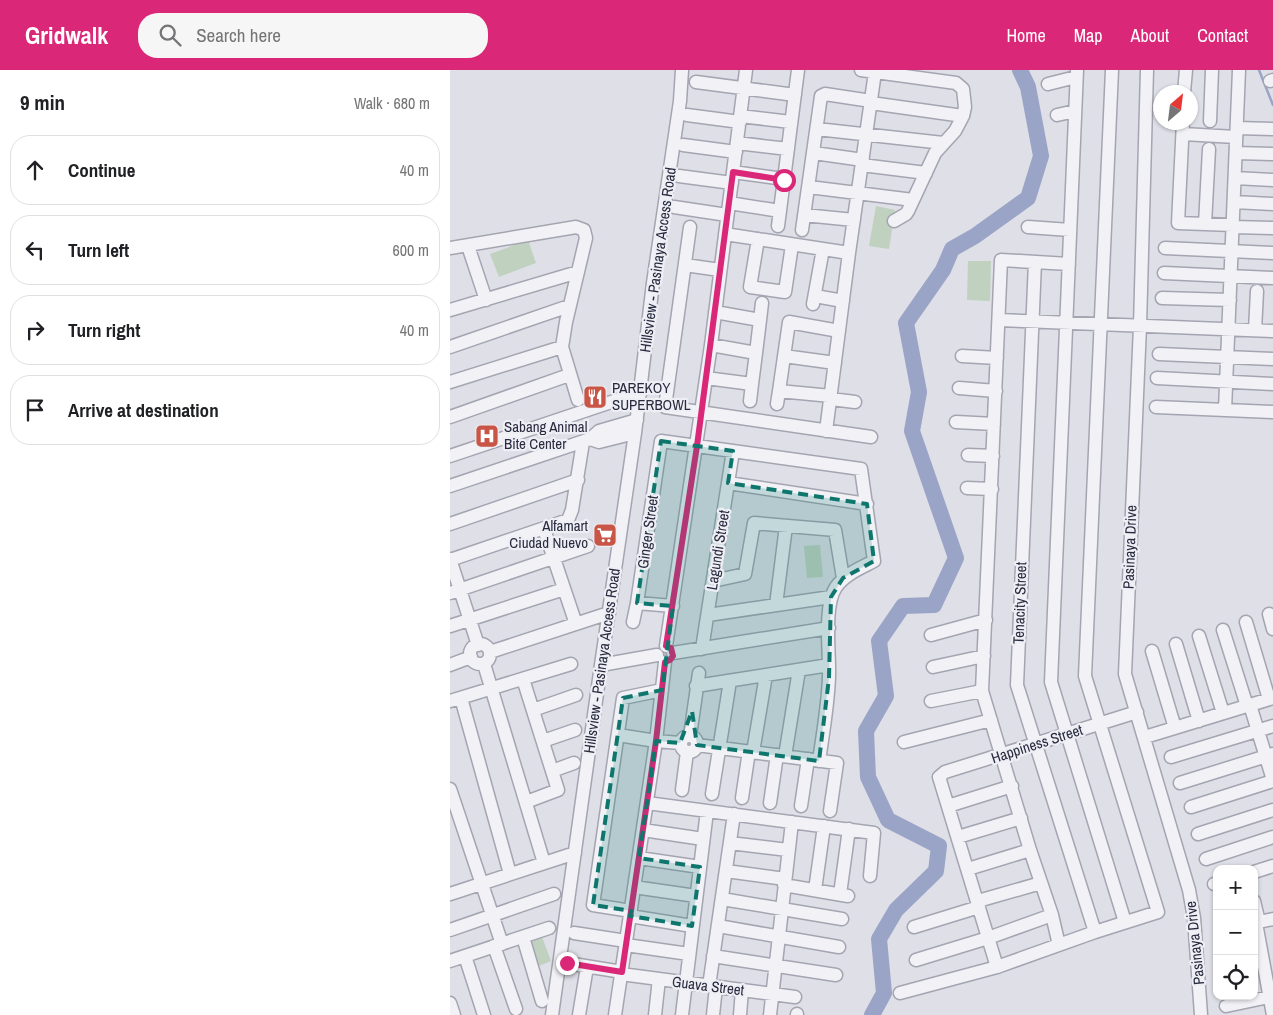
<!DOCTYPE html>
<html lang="en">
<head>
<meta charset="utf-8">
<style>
	:root { --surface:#fff; --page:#f6f6f6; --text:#202124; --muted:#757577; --line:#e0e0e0; --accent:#db2777 }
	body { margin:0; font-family:"Archivo Narrow",sans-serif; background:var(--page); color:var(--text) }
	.controls { position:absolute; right:15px; bottom:15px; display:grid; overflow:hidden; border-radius:10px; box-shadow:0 1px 4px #0004 }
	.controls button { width:45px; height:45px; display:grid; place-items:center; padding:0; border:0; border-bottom:1px solid var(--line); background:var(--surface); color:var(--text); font:25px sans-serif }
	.compass { position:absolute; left:703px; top:15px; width:45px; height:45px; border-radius:50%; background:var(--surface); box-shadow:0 1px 4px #0004; rotate:28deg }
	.stop { position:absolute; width:15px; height:15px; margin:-11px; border:4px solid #db2777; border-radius:50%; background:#fff }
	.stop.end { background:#db2777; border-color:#fff; box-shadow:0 1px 5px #0008 }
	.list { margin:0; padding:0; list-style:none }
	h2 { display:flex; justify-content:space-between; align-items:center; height:65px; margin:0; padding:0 20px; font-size:21px }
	h2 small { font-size:16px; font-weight:400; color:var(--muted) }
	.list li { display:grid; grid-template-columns:32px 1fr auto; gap:15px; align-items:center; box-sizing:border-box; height:70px; margin:0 10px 10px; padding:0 10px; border:1px solid var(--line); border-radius:20px }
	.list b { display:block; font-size:19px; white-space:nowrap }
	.list em { font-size:16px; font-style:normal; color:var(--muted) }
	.icon { flex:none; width:28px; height:28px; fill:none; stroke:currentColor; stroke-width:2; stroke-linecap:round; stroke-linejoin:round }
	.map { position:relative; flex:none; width:823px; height:945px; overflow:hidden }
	header { display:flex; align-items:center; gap:30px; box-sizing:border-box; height:70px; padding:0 25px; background:var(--accent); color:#fff }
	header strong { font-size:24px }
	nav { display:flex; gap:28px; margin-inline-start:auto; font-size:18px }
	.search { width:350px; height:45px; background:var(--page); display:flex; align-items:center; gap:12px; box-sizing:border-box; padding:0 18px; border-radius:20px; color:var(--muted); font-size:19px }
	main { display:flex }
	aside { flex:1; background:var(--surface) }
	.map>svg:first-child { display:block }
	.green { fill:#c0d1c0 }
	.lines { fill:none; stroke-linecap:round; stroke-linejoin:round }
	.stream { stroke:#9aa4c6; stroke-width:2.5 }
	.river { stroke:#9aa4c6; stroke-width:16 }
	.minor-casing { stroke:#a4a5b1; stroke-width:15 }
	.minor { stroke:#f1f1f6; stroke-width:12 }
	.route { stroke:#db2777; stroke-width:6 }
	.marked { fill:#0f766e; fill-opacity:0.2; stroke:#0f766e; stroke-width:4; stroke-dasharray:10 6; stroke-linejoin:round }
	.labels { text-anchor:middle; stroke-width:4.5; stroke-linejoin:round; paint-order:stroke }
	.street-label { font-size:15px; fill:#282a3e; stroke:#eeeff5 }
	.poi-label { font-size:15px; fill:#282a3e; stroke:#eeeff5; text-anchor:start }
</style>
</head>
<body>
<header>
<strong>Gridwalk</strong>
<div class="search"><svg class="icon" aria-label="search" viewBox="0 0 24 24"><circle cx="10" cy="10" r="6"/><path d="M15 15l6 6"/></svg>Search here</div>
<nav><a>Home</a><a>Map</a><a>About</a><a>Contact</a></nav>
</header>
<main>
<aside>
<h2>9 min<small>Walk · 680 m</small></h2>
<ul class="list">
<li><svg class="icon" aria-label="ahead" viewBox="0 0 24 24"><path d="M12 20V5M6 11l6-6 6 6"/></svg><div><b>Continue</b></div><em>40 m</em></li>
<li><svg class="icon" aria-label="left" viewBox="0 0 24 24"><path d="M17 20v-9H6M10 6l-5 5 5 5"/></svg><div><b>Turn left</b></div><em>600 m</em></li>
<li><svg class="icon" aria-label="right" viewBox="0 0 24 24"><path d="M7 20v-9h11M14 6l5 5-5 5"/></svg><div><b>Turn right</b></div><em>40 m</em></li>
<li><svg class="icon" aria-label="arrive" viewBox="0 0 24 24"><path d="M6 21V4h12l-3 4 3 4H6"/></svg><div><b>Arrive at destination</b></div></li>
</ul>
</aside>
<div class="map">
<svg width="823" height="945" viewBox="0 0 823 945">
	<rect width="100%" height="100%" fill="#dedfe7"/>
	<path class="green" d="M426,136L445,140L439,179L419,176Z
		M78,170L86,193L49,207L40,184Z
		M518,191H541L540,231L517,230Z
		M370,475L373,507L357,508L354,476Z
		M92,867L101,891L86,897L77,873Z"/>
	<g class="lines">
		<path class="stream" d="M809,0L823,35"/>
		<path class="river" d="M422,945L434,923L429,869L446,840L486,801L489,776L438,750L418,707L416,661L436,626L429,571L453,536L484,535L506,488L462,361L469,322L456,253L493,200L502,179L525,166L578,128L591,86L578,17L570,0"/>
		<g class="minor-casing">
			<path id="minor" d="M411,0L506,13L513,19L515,37L513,46L505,61L485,83L458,141L456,144L444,151
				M627,0L601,612L675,852
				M697,0L690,256L675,604L739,820L744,848L751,945
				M820,11L823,10
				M246,12L345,25
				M598,14L626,7
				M734,22L736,0
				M421,33L513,46
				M237,45L290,52
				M607,45L625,41
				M290,46L341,52
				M760,51L762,0
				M733,52L728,153L783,155
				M787,58L823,59
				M367,59L493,73
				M733,64L786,67
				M287,73L338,79
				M233,75L286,82
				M364,83L413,90
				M786,83L823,84
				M412,95L476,103
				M283,102L334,109
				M229,106L282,113
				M785,108L823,110
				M359,117L463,130
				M784,132L823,134
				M279,133L330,141
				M224,137L277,145
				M354,145L404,150
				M755,154L759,79
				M328,156L348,0
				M240,157L215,337L421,367
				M578,157L620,160
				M783,157L823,158
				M352,160L371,26L375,24L421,31
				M275,164L399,183
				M308,169L300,217L335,222L342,175
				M18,176L36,230
				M0,178L126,157L134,160L136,168L116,252L112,277L128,330
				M715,178L823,183
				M585,192L567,615L645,862
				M235,195L270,200
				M714,203L823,208
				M365,226L393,231
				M712,228L780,230
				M363,234L373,179
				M0,240L128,202
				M265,242L310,250L306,283
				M310,250L312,233
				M549,250L823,261
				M805,260L807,221
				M0,277L119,236
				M709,284L823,289
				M334,286L385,293
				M512,286L547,288
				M256,308L302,314L306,283L261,275
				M707,308L823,314
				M0,312L112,277
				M509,318L546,321
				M381,326L329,321L339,252L389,261
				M381,329L405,332
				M300,331L302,314
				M327,334L329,321
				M706,337L823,342
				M775,340L789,0
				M0,347L119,305
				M506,352L544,354
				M376,361L399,183L425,2
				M140,369L149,372L185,363
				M518,385L543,386
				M0,386L191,322
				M278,413L417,434
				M0,416L140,369L149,361L187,350
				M517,418L542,419
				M0,454L128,410
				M94,459L126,554
				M0,489L28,575
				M0,490L118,450L122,440L133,372
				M263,511L295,504L304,453L385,460L393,508
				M0,523L138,476
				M187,533L223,536
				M326,535L336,456
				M819,544L823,559
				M258,545L381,527
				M183,552L187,533L211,371L411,399L424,491C411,498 395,504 386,517C373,536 380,584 379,607C378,635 373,663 369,691
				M796,552L819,629
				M0,556L114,519
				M773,560L797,636
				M481,565L536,550
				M749,566L773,643
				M726,574L749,651
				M20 584a10 10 0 1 1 20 0a10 10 0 1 1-20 0Z
				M216,576L261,275L296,0
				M252,579L283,381
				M702,581L725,658
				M40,582L159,543
				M223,583L379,558
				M34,594L94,793
				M0,595L21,587
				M151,595L207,585
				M483,597L534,586
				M73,609L108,720L76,732
				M246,616L379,595
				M11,628L60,804
				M0,631L121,594
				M481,631L532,621
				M800,635L823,710
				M83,640L126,625
				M168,665L206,671L230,673
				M231 674a8 8 0 1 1 16 0a8 8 0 1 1-16 0Z
				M240,666L249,603
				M695,667L823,628
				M93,671L125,660
				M454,672L541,650
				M247,675L387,693L380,741
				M303,682L316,605
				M335,686L349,600
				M721,687L823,656
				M102,701L124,693
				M730,713L823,684
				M0,719L52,874
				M232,720L237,682
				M262,724L280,611
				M292,728L299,681
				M197,733L424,763L420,806
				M320,733L327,685
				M351,736L358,689
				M498,736L562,716
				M741,737L823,711
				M193,760L253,769
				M748,764L823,740
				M508,767L571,748
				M280,773L338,780
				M189,788L250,797
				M756,789L823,767
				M518,799L580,780
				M276,801L335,809
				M804,802L823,796
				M764,814H767
				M334,815L398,826
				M184,817L246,826
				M365,820L374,756
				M0,824L125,783
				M390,824L399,759
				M272,829L392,849
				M528,831L591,813
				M804,831L809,852
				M181,841L143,835L173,628L212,620
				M180,846L242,856
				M804,853L823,849
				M806,853L823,945
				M268,856L389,877
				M464,857L529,837
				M0,860L104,824
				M124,863L176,871
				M73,867L92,931
				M176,875L239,884
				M609,875L602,845L580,780L532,621L551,190L619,194
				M44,876L66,939
				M15,886L34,945
				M263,886L386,905
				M466,890L538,868L602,845
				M0,891L99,858
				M117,893L172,902
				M547,897L489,707L495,702L687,642
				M171,904L345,927
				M259,916L284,744
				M450,923L547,897L645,862L708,842L635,606L662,0
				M0,933L4,945
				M776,936L819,927
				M102,945L151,595L185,363L203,213L230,31L232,0
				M129,945L137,897
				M165,945L206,671L215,592
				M205,945L209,909
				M232,945L257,741
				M263,945L266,917
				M290,945L292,920
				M320,945L342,752
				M347,945V944"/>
		</g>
		<use href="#minor" class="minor"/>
	</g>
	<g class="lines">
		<path class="route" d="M117,893L172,902L206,671L215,592L220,590L223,586L221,578L216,576L247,376L283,102L334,110"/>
	</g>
	<path class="marked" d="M211,371L283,381L278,413L417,434L424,491L393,508L381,527L379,608L369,691L247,675L242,641L230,673L206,671L189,788L250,797L242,856L180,846L181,841L143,835L173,628L212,620L223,536L187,533Z"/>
	<defs>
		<g id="restaurant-square" transform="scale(1.25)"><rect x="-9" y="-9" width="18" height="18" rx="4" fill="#c95546" stroke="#eeeff5"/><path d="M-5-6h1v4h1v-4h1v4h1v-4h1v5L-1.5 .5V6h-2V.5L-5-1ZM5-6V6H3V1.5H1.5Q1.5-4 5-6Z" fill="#fff"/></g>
		<g id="hospital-square" transform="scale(1.25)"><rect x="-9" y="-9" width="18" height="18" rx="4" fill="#c95546" stroke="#eeeff5"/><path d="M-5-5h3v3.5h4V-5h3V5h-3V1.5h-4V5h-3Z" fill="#fff"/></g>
		<g id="supermarket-square" transform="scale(1.25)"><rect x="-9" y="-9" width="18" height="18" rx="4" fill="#c95546" stroke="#eeeff5"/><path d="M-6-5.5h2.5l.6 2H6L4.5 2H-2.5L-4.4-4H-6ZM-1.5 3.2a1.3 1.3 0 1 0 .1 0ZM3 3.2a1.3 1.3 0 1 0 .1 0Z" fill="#fff"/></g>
	</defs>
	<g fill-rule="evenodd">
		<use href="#restaurant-square" x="145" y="327"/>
		<use href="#hospital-square" x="37" y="366"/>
		<use href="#supermarket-square" x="155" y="465"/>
	</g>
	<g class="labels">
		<g class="street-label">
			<text transform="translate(208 190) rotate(-82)" y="5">Hillsview - Pasinaya Access Road</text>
			<text transform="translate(198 462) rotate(-82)" y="5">Ginger Street</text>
			<text transform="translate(680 477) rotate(-88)" y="5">Pasinaya Drive</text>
			<text transform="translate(268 480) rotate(-81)" y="5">Lagundi Street</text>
			<text transform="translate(570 533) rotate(-88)" y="5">Tenacity Street</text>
			<text transform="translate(152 591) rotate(-82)" y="5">Hillsview - Pasinaya Access Road</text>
			<text transform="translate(587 674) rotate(-18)" y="5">Happiness Street</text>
			<text transform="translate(745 873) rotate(-96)" y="5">Pasinaya Drive</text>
			<text transform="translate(258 916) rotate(7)" y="5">Guava Street</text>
		</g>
		<g class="poi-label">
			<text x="162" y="323">PAREKOY<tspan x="162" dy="17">SUPERBOWL</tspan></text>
			<text x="54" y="362">Sabang Animal<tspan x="54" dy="17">Bite Center</tspan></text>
			<text x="138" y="461" text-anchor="end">Alfamart<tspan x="138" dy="17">Ciudad Nuevo</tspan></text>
		</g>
	</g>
</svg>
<div class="controls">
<button>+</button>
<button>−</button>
<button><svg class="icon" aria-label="locate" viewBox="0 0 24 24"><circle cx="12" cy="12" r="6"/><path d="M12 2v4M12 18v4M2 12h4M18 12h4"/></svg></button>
</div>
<svg class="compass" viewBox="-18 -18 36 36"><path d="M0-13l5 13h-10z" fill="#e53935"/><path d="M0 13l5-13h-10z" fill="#757577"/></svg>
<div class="stop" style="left:334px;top:110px"></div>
<div class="stop end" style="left:117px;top:893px"></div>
</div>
</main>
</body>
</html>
